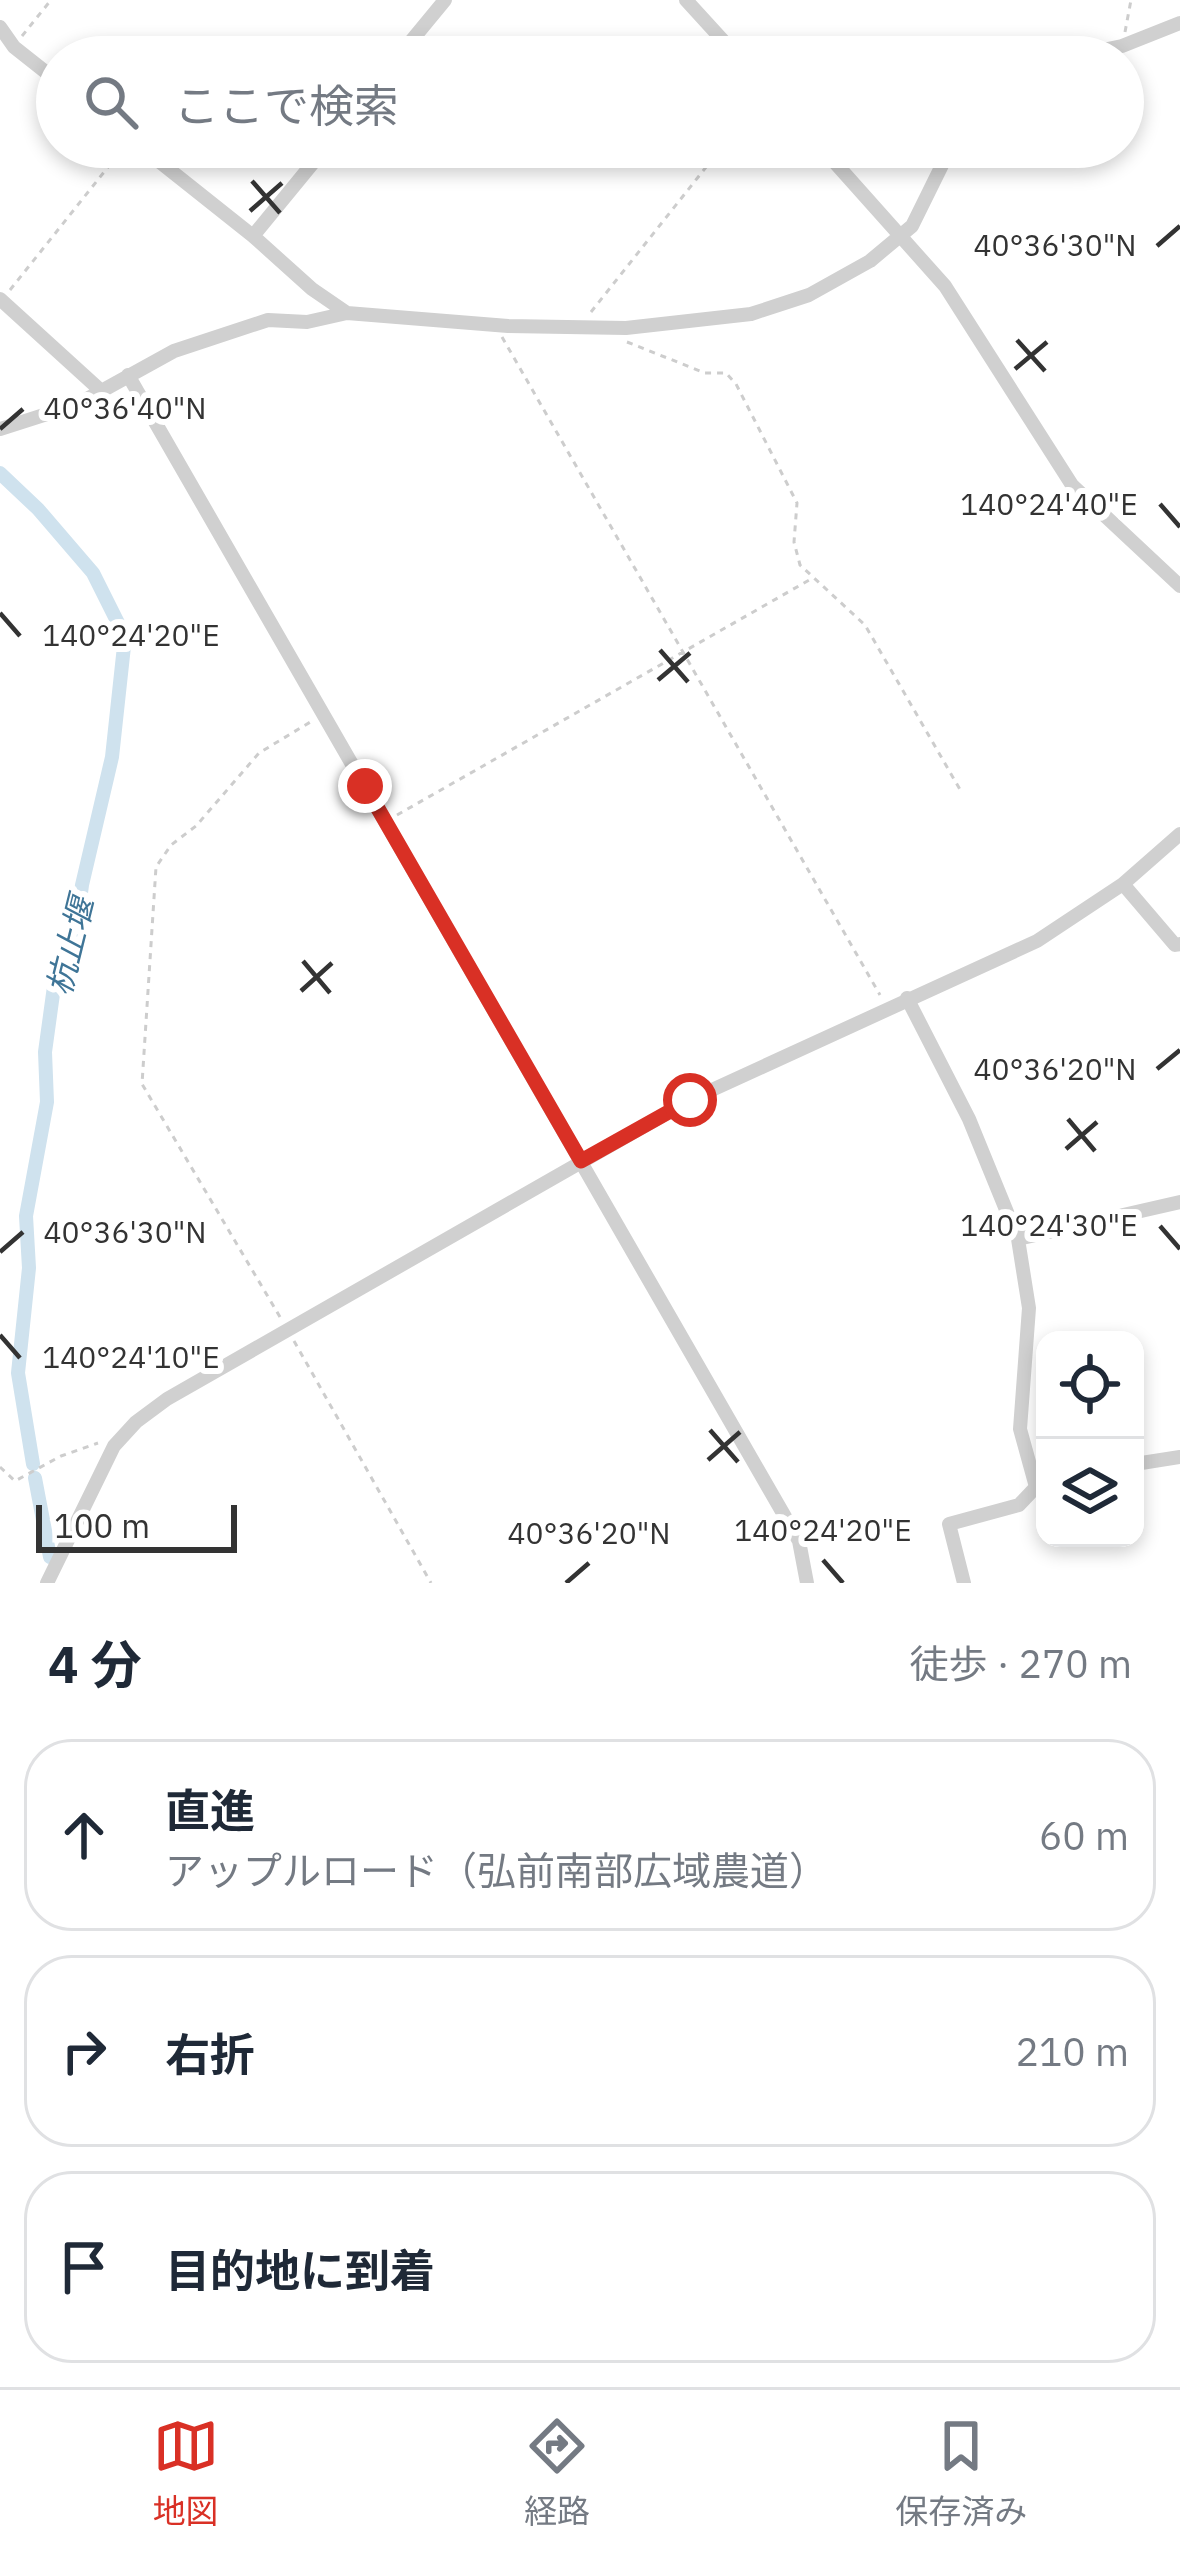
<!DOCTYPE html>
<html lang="ja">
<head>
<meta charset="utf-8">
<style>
	:root { --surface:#fff; --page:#f6f6f7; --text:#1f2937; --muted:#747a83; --line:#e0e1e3; --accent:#d93025 }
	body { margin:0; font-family:"IBM Plex Sans","Noto Sans JP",sans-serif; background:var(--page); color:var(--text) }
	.controls { position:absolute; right:36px; bottom:36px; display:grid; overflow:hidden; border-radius:24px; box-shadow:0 6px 18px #0003 }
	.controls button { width:108px; height:108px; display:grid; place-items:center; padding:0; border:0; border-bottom:3px solid var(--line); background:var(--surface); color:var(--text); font:60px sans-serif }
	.scale { position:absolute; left:36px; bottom:30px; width:201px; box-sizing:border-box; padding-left:12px; border:6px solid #333; border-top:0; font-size:33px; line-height:42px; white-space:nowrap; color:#333; -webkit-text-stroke:9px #fff; paint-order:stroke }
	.stop { position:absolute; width:36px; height:36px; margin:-27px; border:9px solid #d93025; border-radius:50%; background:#fff }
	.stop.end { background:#d93025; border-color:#fff; box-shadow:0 3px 12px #0008 }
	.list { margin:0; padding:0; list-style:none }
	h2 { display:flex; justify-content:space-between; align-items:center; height:156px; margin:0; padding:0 48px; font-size:51px }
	h2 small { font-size:39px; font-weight:400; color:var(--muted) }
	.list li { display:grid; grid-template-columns:78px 1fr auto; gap:36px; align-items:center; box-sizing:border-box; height:192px; margin:0 24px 24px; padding:0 24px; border:3px solid var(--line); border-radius:48px }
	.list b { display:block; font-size:45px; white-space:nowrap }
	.list p { margin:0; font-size:39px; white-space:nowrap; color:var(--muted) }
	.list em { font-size:39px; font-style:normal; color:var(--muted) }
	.icon { flex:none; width:66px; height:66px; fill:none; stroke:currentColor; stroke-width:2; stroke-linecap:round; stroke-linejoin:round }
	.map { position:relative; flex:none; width:1180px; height:1583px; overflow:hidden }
	.search { position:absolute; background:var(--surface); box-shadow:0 6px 18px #0003; left:36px; right:36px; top:36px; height:132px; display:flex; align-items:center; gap:30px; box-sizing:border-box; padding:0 42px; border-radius:66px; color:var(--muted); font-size:45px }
	.sheet { height:804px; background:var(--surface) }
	nav { display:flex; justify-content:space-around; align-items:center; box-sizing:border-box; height:168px; border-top:3px solid var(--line); background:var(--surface); font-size:33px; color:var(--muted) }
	nav a { display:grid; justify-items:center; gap:6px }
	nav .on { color:var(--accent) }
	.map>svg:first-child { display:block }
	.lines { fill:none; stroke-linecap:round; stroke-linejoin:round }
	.canal { stroke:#cfe2ee; stroke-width:14 }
	.path { stroke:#cdcdcd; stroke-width:3; stroke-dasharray:6 6; stroke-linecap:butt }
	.minor { stroke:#d0d0d0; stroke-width:14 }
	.route { stroke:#d93025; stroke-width:15 }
	.ticks { fill:none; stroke:#333; stroke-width:4.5 }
	.labels { text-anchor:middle; stroke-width:12; stroke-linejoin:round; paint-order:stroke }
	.water-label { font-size:33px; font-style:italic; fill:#3f7597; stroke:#fff }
	.ticks-label { font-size:30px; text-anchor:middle; fill:#333; stroke:#fff; stroke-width:12; stroke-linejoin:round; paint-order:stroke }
</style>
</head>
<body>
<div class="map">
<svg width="1180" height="1583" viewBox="0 0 1180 1583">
	<rect width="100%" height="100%" fill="#fff"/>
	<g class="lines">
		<path class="canal" d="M0,473L38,509L93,573L125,637L112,757L82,885L75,938L56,972L45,1052L47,1102L26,1216L29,1268L18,1373L33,1464
			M35,1478L50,1557"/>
		<path class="path" d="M1125,32L1131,0
			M22,36L51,0
			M10,290L124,147
			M591,312L722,147
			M502,337L880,995
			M627,342L705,373H726L736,384L797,503L794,542L800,565L865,625L962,793
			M397,815L811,579
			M280,1317L142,1084L156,867L171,845L196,826L259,753L312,721
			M294,1341L431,1583
			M0,1467L15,1481L61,1456L98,1443"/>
		<path class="minor" d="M686,0L738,57
			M0,27L14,47L57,81
			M398,57L445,0
			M1069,57L1122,46L1180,23
			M141,147L253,236L312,289L347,313
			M821,147L945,286L1072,485L1180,586
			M253,236L326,147
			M0,299L99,389
			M128,375L799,1541L807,1583
			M0,429L78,404L174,351L268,320L307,322L347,313L508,326L626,328L751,314L809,295L870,261L912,226L951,147
			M1123,884L1175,945L1180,944
			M907,998L969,1119L1018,1239L1029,1308L1020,1429L1036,1487
			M1018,1239L1180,1202
			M1135,1464L1180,1457
			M47,1583L114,1446L136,1422L167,1399L690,1100L1037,941L1123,884L1180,834
			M964,1583L949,1524L1019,1505L1036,1487L1045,1485"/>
	</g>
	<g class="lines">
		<path class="route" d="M365,786L581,1161L690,1100"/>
	</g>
	<path class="ticks" d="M252,181L280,213M250,211L282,183M1157,246L1180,226M1017,340L1045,371M1015,369L1047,342M0,429L23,409M1160,504L1180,527M0,613L20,636M660,650L688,682M658,680L690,653M303,961L330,993M301,991L332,963M1157,1069L1180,1050M1068,1119L1095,1151M1066,1149L1097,1122M1160,1226L1180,1249M0,1252L23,1232M0,1335L20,1358M710,1430L738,1462M708,1460L740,1432M823,1560L843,1583M566,1583L589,1563"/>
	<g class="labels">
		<g class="water-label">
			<text transform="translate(70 946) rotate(-76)" y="12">杭止堰</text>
		</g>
	</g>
	<g class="ticks-label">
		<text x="1055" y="256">40°36'30"N</text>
		<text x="125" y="419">40°36'40"N</text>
		<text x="1049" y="515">140°24'40"E</text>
		<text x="131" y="646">140°24'20"E</text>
		<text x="1055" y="1080">40°36'20"N</text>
		<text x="1049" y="1236">140°24'30"E</text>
		<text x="125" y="1243">40°36'30"N</text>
		<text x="131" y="1368">140°24'10"E</text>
		<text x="823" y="1541">140°24'20"E</text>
		<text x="589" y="1544">40°36'20"N</text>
	</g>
</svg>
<div class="controls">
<button><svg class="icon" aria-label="locate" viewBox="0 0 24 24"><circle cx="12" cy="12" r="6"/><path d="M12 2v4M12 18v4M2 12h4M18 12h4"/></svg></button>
<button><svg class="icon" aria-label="layers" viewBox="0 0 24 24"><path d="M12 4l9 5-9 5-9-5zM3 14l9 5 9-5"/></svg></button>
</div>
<div class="scale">100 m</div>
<div class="stop" style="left:690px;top:1100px"></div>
<div class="stop end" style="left:365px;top:786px"></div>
<div class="search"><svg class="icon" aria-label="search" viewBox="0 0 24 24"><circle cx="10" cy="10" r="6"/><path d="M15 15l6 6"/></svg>ここで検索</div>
</div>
<section class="sheet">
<h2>4 分<small>徒歩 · 270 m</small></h2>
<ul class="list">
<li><svg class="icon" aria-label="ahead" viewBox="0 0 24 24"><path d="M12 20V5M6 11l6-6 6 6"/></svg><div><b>直進</b><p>アップルロード（弘前南部広域農道）</p></div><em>60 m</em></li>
<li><svg class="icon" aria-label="right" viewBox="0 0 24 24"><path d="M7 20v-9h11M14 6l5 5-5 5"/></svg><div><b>右折</b></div><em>210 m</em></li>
<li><svg class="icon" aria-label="arrive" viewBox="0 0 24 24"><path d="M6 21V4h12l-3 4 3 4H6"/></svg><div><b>目的地に到着</b></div></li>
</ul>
</section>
<nav>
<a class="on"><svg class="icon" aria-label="map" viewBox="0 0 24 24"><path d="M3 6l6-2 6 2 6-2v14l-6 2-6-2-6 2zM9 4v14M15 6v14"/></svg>地図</a>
<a><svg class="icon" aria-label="directions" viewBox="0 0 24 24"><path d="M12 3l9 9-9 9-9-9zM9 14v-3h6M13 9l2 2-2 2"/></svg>経路</a>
<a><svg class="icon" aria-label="saved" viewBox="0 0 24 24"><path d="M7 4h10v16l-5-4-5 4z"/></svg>保存済み</a>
</nav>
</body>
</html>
